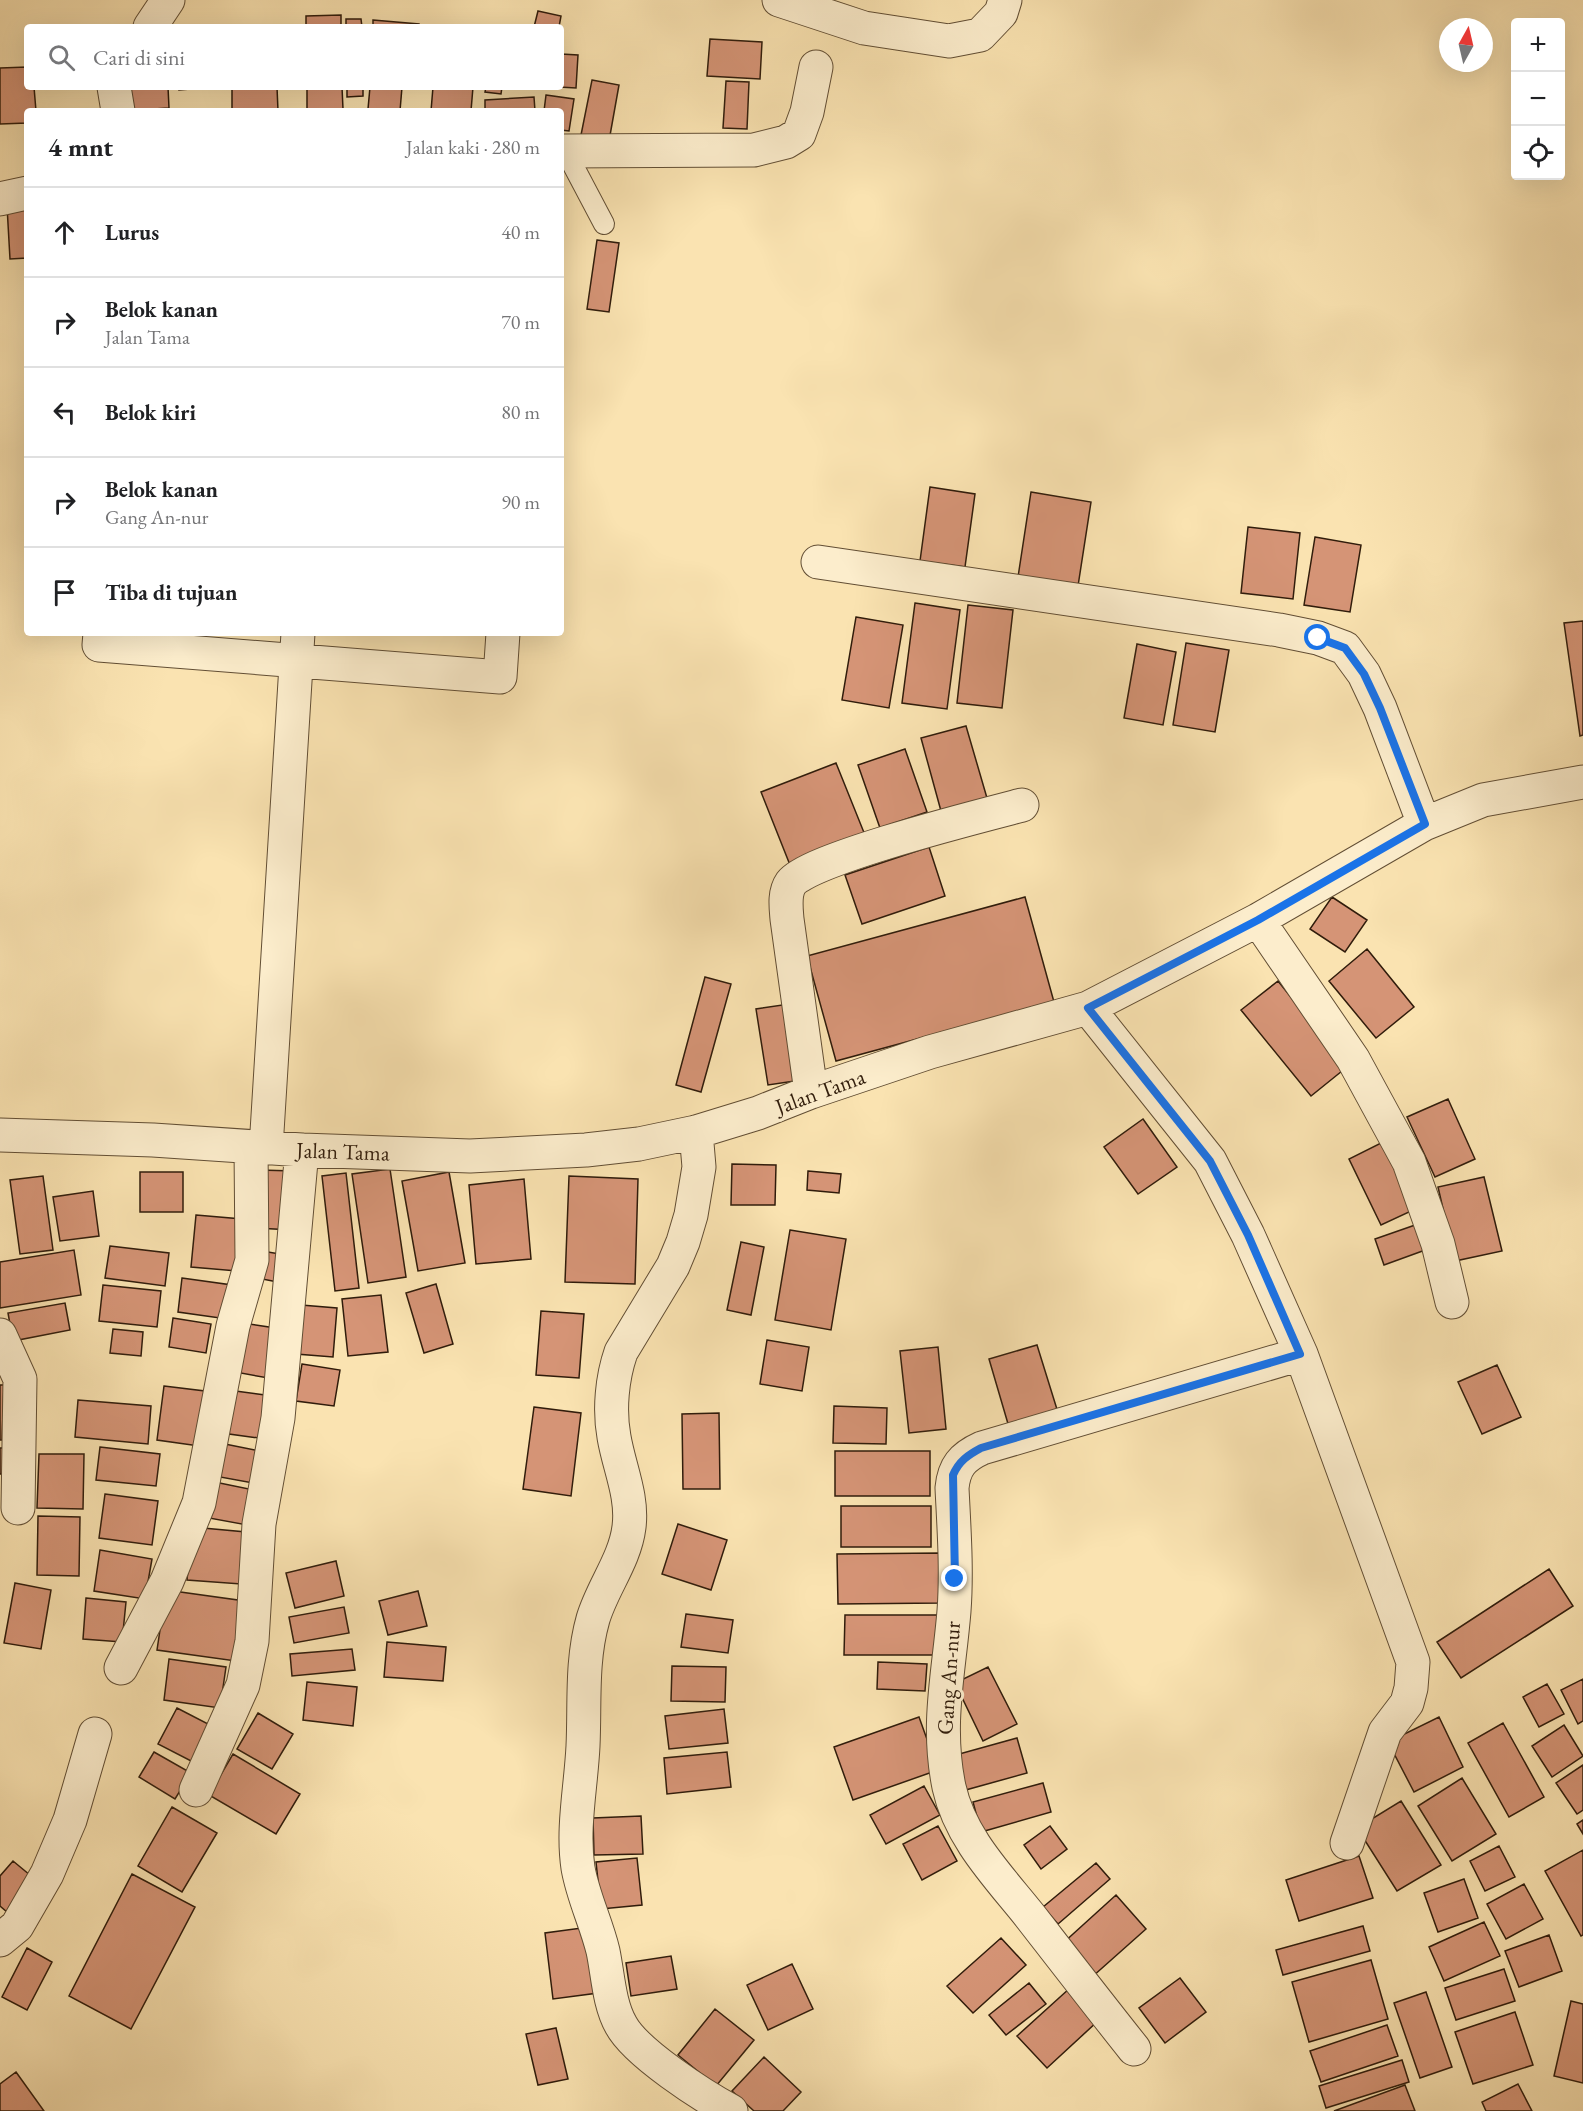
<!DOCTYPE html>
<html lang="id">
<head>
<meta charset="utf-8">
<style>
	:root { --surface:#fff; --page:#f2f2f2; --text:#202124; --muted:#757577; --line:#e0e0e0 }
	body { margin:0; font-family:"EB Garamond",serif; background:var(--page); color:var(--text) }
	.controls { position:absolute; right:18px; top:18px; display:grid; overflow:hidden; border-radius:6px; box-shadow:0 6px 24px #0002 }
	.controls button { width:54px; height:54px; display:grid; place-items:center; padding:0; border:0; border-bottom:2px solid var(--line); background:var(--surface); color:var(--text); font:30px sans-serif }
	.compass { position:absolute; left:1439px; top:18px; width:54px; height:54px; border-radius:50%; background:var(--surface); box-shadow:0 6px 24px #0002; rotate:8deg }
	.stop { position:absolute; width:18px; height:18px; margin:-14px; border:4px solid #1a73e8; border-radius:50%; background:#fff }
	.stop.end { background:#1a73e8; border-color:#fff; box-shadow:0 2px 6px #0008 }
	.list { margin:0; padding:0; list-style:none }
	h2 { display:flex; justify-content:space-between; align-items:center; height:78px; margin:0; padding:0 24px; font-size:26px }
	h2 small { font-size:20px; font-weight:400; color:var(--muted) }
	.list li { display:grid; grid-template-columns:39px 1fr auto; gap:18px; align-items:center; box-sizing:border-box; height:90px; padding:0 24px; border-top:2px solid var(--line) }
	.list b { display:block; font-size:22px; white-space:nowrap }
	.list p { margin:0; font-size:20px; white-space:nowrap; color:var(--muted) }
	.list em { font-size:20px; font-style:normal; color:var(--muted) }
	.icon { flex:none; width:33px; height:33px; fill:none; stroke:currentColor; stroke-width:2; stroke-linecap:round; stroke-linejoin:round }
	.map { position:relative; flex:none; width:1583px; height:2111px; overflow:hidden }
	.search { position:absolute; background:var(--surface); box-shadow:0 6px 24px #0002; left:24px; top:24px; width:540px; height:66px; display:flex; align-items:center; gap:15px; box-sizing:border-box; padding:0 21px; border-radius:6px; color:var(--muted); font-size:22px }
	.panel { position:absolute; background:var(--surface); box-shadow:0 6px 24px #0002; left:24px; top:108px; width:540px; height:528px; border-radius:6px }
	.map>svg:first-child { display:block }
	.building { fill:#d59476; stroke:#301c0b; stroke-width:1.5 }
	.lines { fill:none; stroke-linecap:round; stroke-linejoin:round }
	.service-casing { stroke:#624e34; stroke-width:22 }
	.minor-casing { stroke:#624e34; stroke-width:35 }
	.service { stroke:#fcedcc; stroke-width:20 }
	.minor { stroke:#fcedcc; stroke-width:33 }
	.route { stroke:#1a73e8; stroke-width:8 }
	.labels { text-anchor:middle; stroke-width:6; stroke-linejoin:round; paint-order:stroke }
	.street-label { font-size:22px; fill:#301c0b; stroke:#fcedcc }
</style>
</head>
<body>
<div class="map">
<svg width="1583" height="2111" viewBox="0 0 1583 2111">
	<rect width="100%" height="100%" fill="#fae3b1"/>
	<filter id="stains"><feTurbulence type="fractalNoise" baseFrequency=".00333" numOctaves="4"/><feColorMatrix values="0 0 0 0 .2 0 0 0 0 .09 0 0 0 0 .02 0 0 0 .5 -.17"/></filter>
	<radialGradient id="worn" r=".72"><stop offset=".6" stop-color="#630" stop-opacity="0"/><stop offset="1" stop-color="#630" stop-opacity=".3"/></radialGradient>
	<path class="building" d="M538,11L561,16L559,27H534Z
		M341,15V27H306V16Z
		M346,19H361L362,27H346Z
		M373,20L419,24V27H373Z
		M710,39L762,42L760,79L707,76Z
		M561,54L578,55L576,88L559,87H561Z
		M27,67V87H34L36,111H27V123L0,124V68Z
		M592,80L619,85L609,141L581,135Z
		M726,81L749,82L747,129L723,128Z
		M121,87H168L169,108L123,111Z
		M179,87H216L179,90Z
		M232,87H277L278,111H232Z
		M307,87H342L343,109H307Z
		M347,87H363V96L347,97Z
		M370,87H402L400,111L368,109Z
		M433,87H473L471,111H431Z
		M486,87H502L501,94L485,92Z
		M546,95L574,99L569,131L561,130V111H544Z
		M534,97L535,111H485V100Z
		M27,205V258L10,259L7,206Z
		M597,240L619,243L609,312L587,309Z
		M930,487L975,494L965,567L920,561Z
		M1031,492L1091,502L1078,586L1018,577Z
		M1248,527L1300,533L1293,599L1241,593Z
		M1315,537L1361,545L1350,612L1304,605Z
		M915,603L960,610L947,709L902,703Z
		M968,605L1013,610L1002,708L957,703Z
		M856,617L903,625L889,708L842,700Z
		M1583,621V735L1580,736L1564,623Z
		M1186,643L1229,650L1215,732L1173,725Z
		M1137,644L1176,652L1163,725L1124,718Z
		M966,726L987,798L941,811L921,738Z
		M905,749L927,812L880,828L858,765Z
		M836,763L867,840L792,870L761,792Z
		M929,847L945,896L862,924L845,875Z
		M1025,897L1054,1002L836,1061L807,956Z
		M1332,897L1367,920L1345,952L1310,929Z
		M1367,949L1414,1007L1376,1038L1329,981Z
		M705,977L731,984L701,1092L676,1085Z
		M1278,981L1347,1067L1311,1096L1241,1010Z
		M796,1003L808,1079L768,1085L756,1009Z
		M1448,1099L1475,1159L1435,1177L1407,1117Z
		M1143,1119L1177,1167L1138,1194L1104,1147Z
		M1389,1139L1422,1206L1381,1225L1349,1159Z
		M732,1164L776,1165L775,1205H731Z
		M390,1169L406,1277L368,1283L352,1174Z
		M259,1170L294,1171L292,1230L256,1228Z
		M808,1171L841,1174L839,1193L807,1190Z
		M140,1172H183V1212H140Z
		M449,1172L465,1263L418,1271L402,1181Z
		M346,1173L359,1288L335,1291L322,1176Z
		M43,1176L53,1250L20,1254L10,1180Z
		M569,1176L638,1179L635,1284L565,1282Z
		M1484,1177L1502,1251L1455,1261L1438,1187Z
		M524,1179L531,1259L476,1264L469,1185Z
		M93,1191L99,1236L60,1241L53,1197Z
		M196,1215L242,1219L237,1271L191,1267Z
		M1418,1224L1428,1249L1384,1265L1375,1239Z
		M790,1230L846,1239L831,1330L775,1320Z
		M741,1242L764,1247L751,1315L727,1310Z
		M110,1246L169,1253L165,1286L105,1278Z
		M74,1250L81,1295L0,1308V1262Z
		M262,1251L292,1256L288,1284L257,1278Z
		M182,1278L232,1285L227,1319L178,1312Z
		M436,1284L453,1344L424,1353L406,1293Z
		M103,1285L161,1291L157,1327L99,1321Z
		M381,1295L388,1352L348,1356L342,1299Z
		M65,1303L70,1330L13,1341L8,1313Z
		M301,1305L337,1308L333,1357L296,1354Z
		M541,1311L584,1314L579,1378L536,1375Z
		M173,1318L211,1324L206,1353L169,1347Z
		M243,1323L282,1329L274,1379L235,1372Z
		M113,1329L143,1332L141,1356L110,1353Z
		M767,1340L809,1347L802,1391L760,1384Z
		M1037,1345L1060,1419L1011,1434L989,1359Z
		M938,1347L946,1429L909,1433L900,1351Z
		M302,1364L340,1370L334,1406L296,1401Z
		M1497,1365L1521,1417L1482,1434L1458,1382Z
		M0,1385H4L2,1440H0Z
		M164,1386L213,1392L206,1447L157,1440Z
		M228,1390L272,1396L266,1439L222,1433Z
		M78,1400L151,1406L148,1444L75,1437Z
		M834,1406L887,1408L886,1444L833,1443Z
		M534,1407L581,1413L571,1496L523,1489Z
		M719,1413L720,1489H683L682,1414Z
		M215,1442L265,1452L259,1484L209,1475Z
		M100,1447L160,1454L156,1486L96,1480Z
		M0,1448H5L6,1474H0Z
		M835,1451H930V1496H835Z
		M39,1454H84L83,1509L37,1508Z
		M205,1480L254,1490L247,1525L198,1516Z
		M105,1494L158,1501L152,1545L99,1538Z
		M841,1506H931V1547H841Z
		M38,1516L80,1517L79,1576L37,1575Z
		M678,1524L727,1540L711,1590L662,1574Z
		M192,1527L246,1532L241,1584L187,1580Z
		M100,1550L152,1559L145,1599L94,1591Z
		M940,1553L941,1603L838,1604L837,1554Z
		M336,1561L344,1596L295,1608L286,1573Z
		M1549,1569L1573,1606L1461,1678L1437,1642Z
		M15,1583L51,1590L41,1649L4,1643Z
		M166,1590L252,1602L243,1662L157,1650Z
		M418,1591L427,1626L388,1635L379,1601Z
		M86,1598L126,1602L122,1642L83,1639Z
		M344,1607L349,1633L294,1643L289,1617Z
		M686,1614L733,1620L728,1653L681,1647Z
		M845,1615H941V1655H844Z
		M387,1642L446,1647L443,1681L384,1677Z
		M352,1649L355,1670L292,1676L290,1654Z
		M169,1659L226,1667L220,1708L164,1700Z
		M878,1662L927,1664L925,1691L877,1689Z
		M672,1666L726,1667L725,1702L671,1701Z
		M988,1667L1017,1724L983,1741L955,1683Z
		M1583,1679V1721L1578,1724L1561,1690Z
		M307,1682L357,1687L353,1726L303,1720Z
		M1547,1684L1564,1714L1539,1727L1523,1697Z
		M177,1708L212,1726L193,1762L158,1744Z
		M724,1709L728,1743L669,1749L665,1716Z
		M258,1713L293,1734L272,1769L237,1749Z
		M919,1717L938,1770L853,1800L834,1747Z
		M1439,1717L1463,1767L1414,1792L1388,1742Z
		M1503,1723L1544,1797L1509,1817L1468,1743Z
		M1564,1725L1583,1756L1552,1777L1532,1746Z
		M1017,1738L1027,1773L962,1791L952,1756Z
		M154,1752L191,1773L175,1799L139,1777Z
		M727,1752L731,1787L667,1794L664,1758Z
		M233,1754L300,1794L276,1834L209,1795Z
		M1583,1765V1810L1577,1814L1556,1783Z
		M1462,1778L1496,1834L1452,1861L1418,1806Z
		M1043,1783L1051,1812L981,1832L973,1802Z
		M924,1786L940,1815L886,1844L870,1815Z
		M1401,1801L1441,1865L1397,1891L1357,1828Z
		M172,1807L217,1833L182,1892L138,1866Z
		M641,1816L643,1854L594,1855L593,1818Z
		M1583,1820V1834L1577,1824Z
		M938,1826L957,1861L922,1880L903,1844Z
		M1050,1826L1067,1849L1041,1869L1024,1845Z
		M1499,1846L1515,1877L1485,1891L1470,1861Z
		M1583,1850V1935L1581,1936L1545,1871Z
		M1359,1856L1373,1898L1299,1921L1286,1880Z
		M637,1858L642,1905L601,1909L596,1862Z
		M13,1861L36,1880L7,1912L0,1906V1876Z
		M1096,1863L1110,1879L1058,1924L1043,1907Z
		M132,1874L195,1907L131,2029L69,1996Z
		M1464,1879L1478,1918L1438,1932L1424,1893Z
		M1524,1884L1543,1919L1506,1939L1487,1904Z
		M1116,1895L1146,1929L1092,1977L1062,1944Z
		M1484,1922L1500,1956L1444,1981L1429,1947Z
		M1363,1926L1370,1951L1283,1975L1276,1950Z
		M589,1927L598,1993L553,1999L545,1933Z
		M1549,1935L1562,1971L1519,1987L1505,1951Z
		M1001,1938L1026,1965L973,2013L947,1986Z
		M27,1948L52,1962L27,2010L2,1997Z
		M671,1956L677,1989L631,1996L626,1963Z
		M1371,1960L1388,2019L1309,2042L1292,1982Z
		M792,1964L813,2009L768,2030L747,1985Z
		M1504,1969L1515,2001L1456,2020L1445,1988Z
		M1180,1978L1206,2012L1165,2043L1139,2008Z
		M1029,1983L1046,2004L1006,2035L989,2015Z
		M1070,1988L1099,2020L1047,2068L1017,2036Z
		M1426,1992L1452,2067L1420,2078L1394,2003Z
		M1571,2001L1583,2004V2083L1554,2076Z
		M715,2009L754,2040L716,2086L678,2055Z
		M1515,2012L1533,2065L1473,2084L1455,2032Z
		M1387,2025L1398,2056L1321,2082L1310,2051Z
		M556,2028L568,2079L538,2085L526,2034Z
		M764,2057L801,2092L783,2111H754L732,2091Z
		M1402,2060L1409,2082L1326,2108L1319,2086Z
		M16,2072L44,2111H0V2084Z
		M1518,2084L1532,2111H1486L1482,2102Z
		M1405,2085L1415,2111H1334Z"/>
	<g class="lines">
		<g class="service-casing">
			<path id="service" d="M566,152L604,224"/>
		</g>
		<g class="minor-casing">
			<path id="minor" d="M779,0L864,28L949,41L980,35L1001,13L1005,0
				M150,27L168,0
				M114,87L118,111
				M561,151L754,150L786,142L799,134L807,112L816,67
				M0,199L27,193
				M818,562L1279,630L1318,638L1345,648L1364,674L1380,708L1424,824
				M100,633L99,645L500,677L503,633
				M1258,920L1353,1059L1409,1162L1438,1244L1452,1302
				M1088,1008L1210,1161L1248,1235L1301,1354L1413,1662L1411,1688L1407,1703L1385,1732L1347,1843
				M811,1092L787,919C786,907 784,893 791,883C808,859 984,815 1022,805
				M696,1132L699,1167L691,1215L683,1242L673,1266L621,1352C612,1378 609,1410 614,1437C619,1467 633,1496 629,1527C625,1560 602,1588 593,1619C581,1661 585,1704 583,1746C581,1787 572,1828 578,1868C583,1897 596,1922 603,1951C608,1975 609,2004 621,2025C636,2053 703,2096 731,2111
				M0,1135L153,1140L302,1150L470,1156L586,1150L639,1144L696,1132L758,1113L811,1092L930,1052L1088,1008L1258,920L1424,824L1483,800L1583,782
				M266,1148L298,633
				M0,1335L20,1379L18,1508
				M121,1668L167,1581L199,1503L233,1326L252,1260L251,1147
				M196,1790L243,1685L252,1641L259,1524L278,1418L302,1150
				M0,1940L17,1926L47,1874L70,1820L95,1734
				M1134,2049C1099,2005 1065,1961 1030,1916C999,1877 960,1838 949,1787C936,1724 949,1673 954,1611C957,1570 954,1529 952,1488C954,1467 962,1457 982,1448L1301,1354"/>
		</g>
		<use href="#service" class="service"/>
		<use href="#minor" class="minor"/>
	</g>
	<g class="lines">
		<path class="route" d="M955,1579L953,1475C959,1461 968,1455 981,1448L1300,1354L1248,1235L1210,1161L1088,1008L1258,920L1425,824L1380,708L1364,674L1345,648L1318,638"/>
	</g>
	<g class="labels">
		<g class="street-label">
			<text transform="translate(820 1091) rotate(-20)" y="8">Jalan Tama</text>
			<text transform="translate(343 1151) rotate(2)" y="8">Jalan Tama</text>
			<text transform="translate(948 1678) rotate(-86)" y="8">Gang An-nur</text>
		</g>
	</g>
	<rect width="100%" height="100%" filter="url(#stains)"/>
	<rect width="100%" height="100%" fill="url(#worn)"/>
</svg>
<div class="controls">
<button>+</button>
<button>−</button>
<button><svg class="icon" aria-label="locate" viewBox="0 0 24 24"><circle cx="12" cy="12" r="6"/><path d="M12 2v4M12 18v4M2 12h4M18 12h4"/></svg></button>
</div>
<svg class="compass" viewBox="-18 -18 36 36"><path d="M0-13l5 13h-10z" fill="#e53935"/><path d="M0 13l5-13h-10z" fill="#757577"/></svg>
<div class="stop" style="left:1318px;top:638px"></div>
<div class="stop end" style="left:955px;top:1579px"></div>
<div class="search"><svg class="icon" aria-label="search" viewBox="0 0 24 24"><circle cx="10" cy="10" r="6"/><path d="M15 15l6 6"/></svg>Cari di sini</div>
<section class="panel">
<h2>4 mnt<small>Jalan kaki · 280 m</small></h2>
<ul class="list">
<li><svg class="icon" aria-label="ahead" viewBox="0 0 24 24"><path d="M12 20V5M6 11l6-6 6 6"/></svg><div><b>Lurus</b></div><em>40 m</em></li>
<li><svg class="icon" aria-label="right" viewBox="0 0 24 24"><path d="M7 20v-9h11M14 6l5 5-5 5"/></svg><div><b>Belok kanan</b><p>Jalan Tama</p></div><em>70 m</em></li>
<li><svg class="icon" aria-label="left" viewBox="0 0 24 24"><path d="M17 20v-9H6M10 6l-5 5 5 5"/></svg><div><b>Belok kiri</b></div><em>80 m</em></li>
<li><svg class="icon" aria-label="right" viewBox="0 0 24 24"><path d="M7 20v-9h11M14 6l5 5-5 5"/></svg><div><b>Belok kanan</b><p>Gang An-nur</p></div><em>90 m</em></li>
<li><svg class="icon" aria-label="arrive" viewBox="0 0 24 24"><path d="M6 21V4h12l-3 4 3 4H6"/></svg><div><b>Tiba di tujuan</b></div></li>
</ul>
</section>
</div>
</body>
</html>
